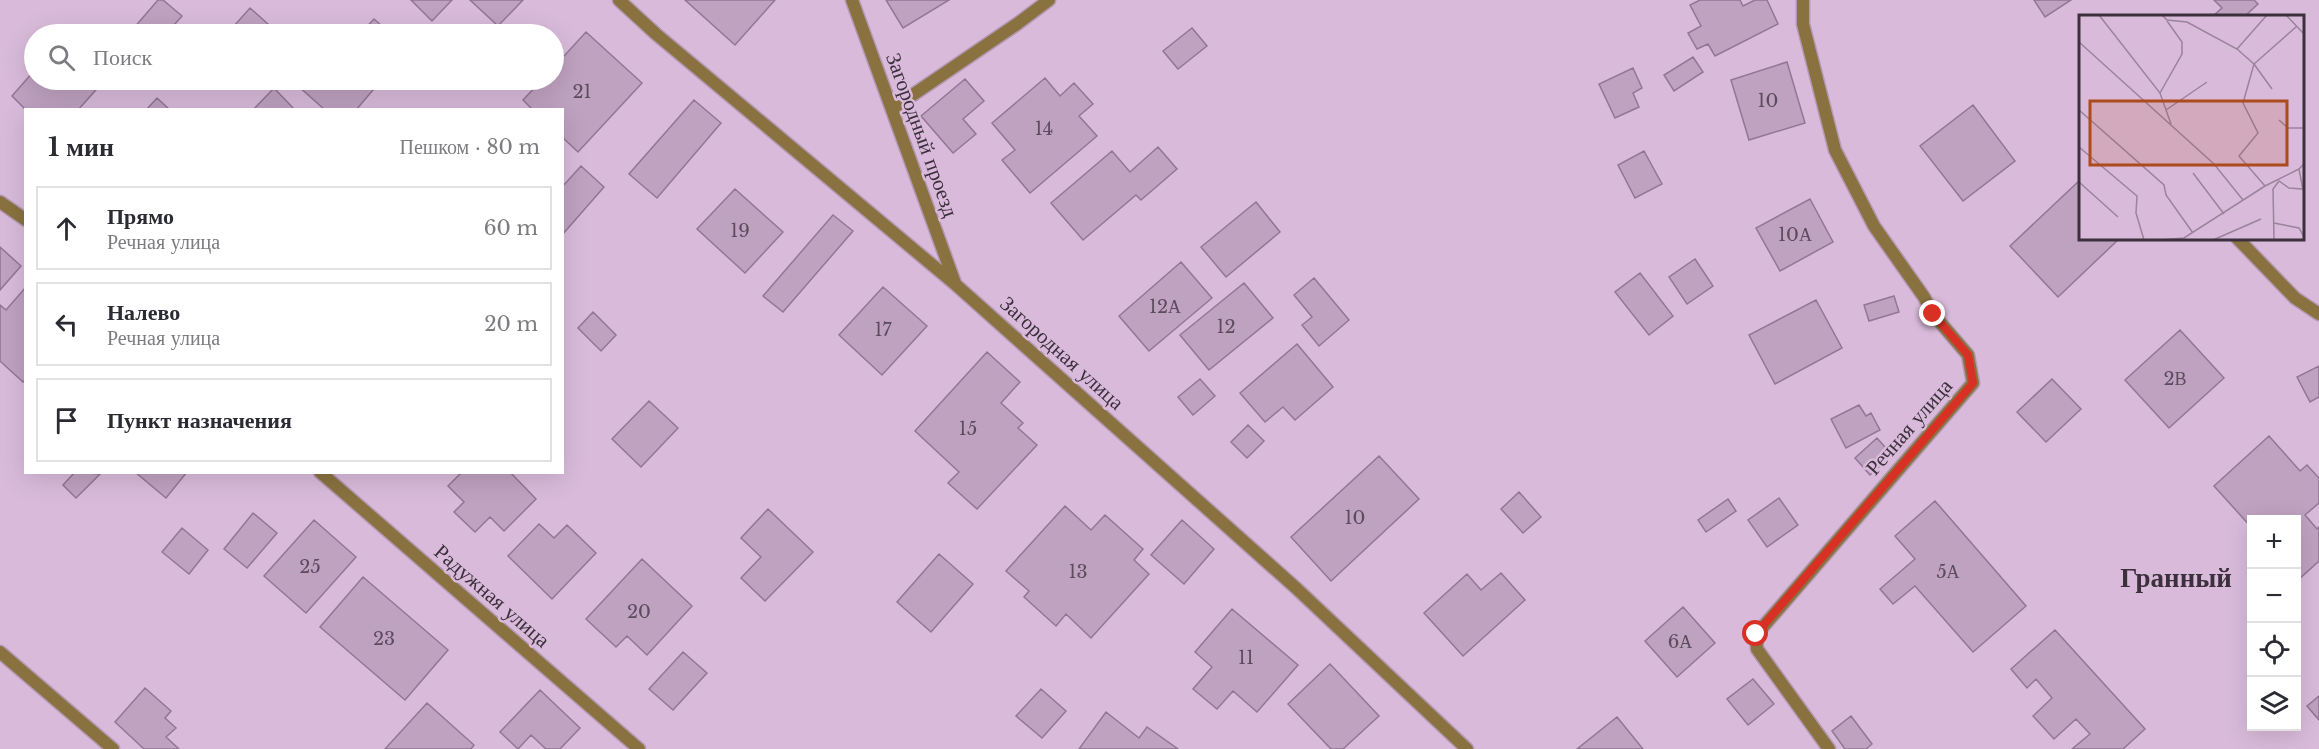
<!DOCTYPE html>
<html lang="ru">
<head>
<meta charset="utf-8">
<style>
	:root { --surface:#fff; --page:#f2f2f3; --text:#2b2b33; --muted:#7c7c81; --line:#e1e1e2 }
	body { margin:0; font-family:"Libre Baskerville",serif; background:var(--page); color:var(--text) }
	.controls { position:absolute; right:18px; bottom:18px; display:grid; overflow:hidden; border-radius:0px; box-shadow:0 6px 24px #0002 }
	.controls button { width:54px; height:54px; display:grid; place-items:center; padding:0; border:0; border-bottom:2px solid var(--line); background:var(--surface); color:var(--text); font:30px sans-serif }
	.stop { position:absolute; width:18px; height:18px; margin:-14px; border:4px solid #d93025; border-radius:50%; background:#fff }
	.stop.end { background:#d93025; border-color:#fff; box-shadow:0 2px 6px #0008 }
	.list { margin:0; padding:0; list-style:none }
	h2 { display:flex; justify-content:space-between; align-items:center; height:78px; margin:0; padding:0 24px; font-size:26px }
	h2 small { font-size:20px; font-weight:400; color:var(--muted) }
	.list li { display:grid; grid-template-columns:39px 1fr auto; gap:18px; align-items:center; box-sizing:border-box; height:84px; margin:0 12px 12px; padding:0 12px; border:2px solid var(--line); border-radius:0px }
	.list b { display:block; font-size:22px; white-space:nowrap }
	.list p { margin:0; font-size:20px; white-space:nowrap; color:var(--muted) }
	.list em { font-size:20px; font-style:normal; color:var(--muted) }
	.icon { flex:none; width:33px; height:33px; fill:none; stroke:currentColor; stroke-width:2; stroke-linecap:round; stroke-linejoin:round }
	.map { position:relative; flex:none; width:2319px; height:749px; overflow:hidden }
	.search { position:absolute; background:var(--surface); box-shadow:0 6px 24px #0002; left:24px; top:24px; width:540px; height:66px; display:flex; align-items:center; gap:15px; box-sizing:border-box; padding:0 21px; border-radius:33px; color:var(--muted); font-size:22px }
	.panel { position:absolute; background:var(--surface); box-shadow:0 6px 24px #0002; left:24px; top:108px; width:540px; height:366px; border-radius:0px }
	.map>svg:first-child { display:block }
	.building { fill:#bfa1c0; stroke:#937694; stroke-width:1.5 }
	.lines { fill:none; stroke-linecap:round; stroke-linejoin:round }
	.lane-casing { stroke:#b399b4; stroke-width:15 }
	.street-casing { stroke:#b399b4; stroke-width:15 }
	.lane { stroke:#89723f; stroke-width:12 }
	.street { stroke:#89723f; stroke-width:12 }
	.route { stroke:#d93025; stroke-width:8 }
	.labels { text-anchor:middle; stroke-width:5; stroke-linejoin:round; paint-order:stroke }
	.number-label { font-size:18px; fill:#5d4c5e }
	.street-label { font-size:21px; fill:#3c303d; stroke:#d9bada }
	.district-label { font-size:27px; font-weight:bold; fill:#3c303d; stroke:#d9bada }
	.inset-road { fill:none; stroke:#9a839b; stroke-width:1.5 }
	.view { fill:#ac4b1d; fill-opacity:0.15; stroke:#ac4b1d; stroke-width:3 }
	.inset-edge { fill:none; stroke:#3c303d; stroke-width:3 }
</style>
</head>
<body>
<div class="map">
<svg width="2319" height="749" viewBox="0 0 2319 749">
	<rect width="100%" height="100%" fill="#d9bada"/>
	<path class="building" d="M158,0H163L182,16L166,34H139L133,29Z
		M411,0H452L432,21Z
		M470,0H523L498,26Z
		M685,0H775L735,45Z
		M886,0H949L903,28Z
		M1700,0H1740L1743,6L1755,0H1767L1778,24L1715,56L1708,44L1697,49L1688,33L1701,26L1690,5Z
		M2034,0H2071L2045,17Z
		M2214,0H2254L2258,4L2245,16H2213L2222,8Z
		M250,8L279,34H243L234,26Z
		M374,19L391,34H360Z
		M1192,28L1207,46L1178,69L1163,51Z
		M586,32L642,83L578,152L562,137V110H533L523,100L542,80H554V67Z
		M1693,57L1703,72L1674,91L1664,75Z
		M1787,62L1805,123L1749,140L1731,80Z
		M1633,68L1642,88L1633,93L1639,107L1615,118L1599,84Z
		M34,71V80H98L102,83L78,110H26L12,96Z
		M1045,78L1060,96L1074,83L1093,104L1079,116L1097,136L1030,193L1002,160L1015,150L992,123Z
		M965,79L984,101L963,119L976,134L953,153L921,116Z
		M302,80H373L378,84L356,110H325L297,85Z
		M274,88L295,110H253Z
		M157,98L170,110H146Z
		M694,100L721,123L657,198L629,174Z
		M1973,105L2015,161L1963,201L1920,146Z
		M1158,147L1177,169L1141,200L1136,195L1083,240L1051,203L1112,151L1130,172Z
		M1644,151L1662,184L1635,198L1618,165Z
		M581,166L604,187L562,235V187Z
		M2080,180V238H2120L2058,297L2010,246Z
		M735,189L783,232L745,273L697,229Z
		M1810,199L1833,242L1780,271L1756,228Z
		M1256,202L1280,232L1226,277L1201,247Z
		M833,215L853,231L783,312L763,296Z
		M0,247L21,266L0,290Z
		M1695,259L1713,286L1687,304L1669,277Z
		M1181,262L1212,298L1149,351L1119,316Z
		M1640,273L1673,316L1649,335L1615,292Z
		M1314,278L1349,320L1319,346L1302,325L1312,317L1294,295Z
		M1244,283L1273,318L1209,370L1180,335Z
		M26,287V379L23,382L0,361V305L6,310Z
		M883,287L927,326L882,375L839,335Z
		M1894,296L1899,312L1869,321L1864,305Z
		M1816,300L1842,348L1775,384L1749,335Z
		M593,312L616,335L601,351L578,328Z
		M2180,330L2224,378L2169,428L2125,380Z
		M1297,344L1333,387L1295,420L1283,407L1265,422L1240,393Z
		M987,352L1020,382L1001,403L1023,423L1018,428L1037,445L977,509L948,483L959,472L915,431Z
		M2319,366V397L2310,402L2297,377Z
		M1200,379L1215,396L1193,415L1178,397Z
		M2052,379L2081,409L2046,442L2017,412Z
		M649,401L678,428L641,467L612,439Z
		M1859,405L1866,416L1871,413L1880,430L1846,448L1831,419Z
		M1248,425L1264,441L1247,458L1231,442Z
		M2269,436L2300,471L2307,465L2319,478V503L2305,515L2317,529L2319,527V561L2298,580L2296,520H2252V528L2214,486Z
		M1877,438L1892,455L1870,475L1855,458Z
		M1379,456L1419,499L1331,581L1291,537Z
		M75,472L100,474L76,498L63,485Z
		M135,472H187L166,498Z
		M462,472H510L536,499L504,531L490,517L475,532L454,512L464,502L448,486Z
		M1519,492L1541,517L1523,533L1501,509Z
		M1779,498L1798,525L1767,547L1748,520Z
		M1728,499L1736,511L1706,532L1698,520Z
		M1935,501L2026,606L1973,652L1915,586L1893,604L1880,589L1915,559L1895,536Z
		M1065,506L1091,530L1105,515L1143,549L1134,560L1149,574L1091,638L1066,614L1056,626L1024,597L1029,591L1006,571Z
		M768,509L813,552L765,601L741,578L761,557L741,538Z
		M253,513L277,533L247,568L224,549Z
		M314,520L356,557L306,613L264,576Z
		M1182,520L1214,549L1184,584L1151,555Z
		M539,524L554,538L567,525L596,553L552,599L508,556Z
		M182,528L208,550L189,574L162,552Z
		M939,554L973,584L931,632L897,602Z
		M642,559L692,606L647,655L627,636L616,647L586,619Z
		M1501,573L1525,600L1463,656L1424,613L1467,574L1481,590Z
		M363,577L448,650L405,700L320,627Z
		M1683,607L1715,643L1677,677L1645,641Z
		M1232,609L1298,665L1257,712L1233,691L1217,709L1193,689L1212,667L1195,652Z
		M2055,630L2145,729L2123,749H2072L2090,734L2076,719L2054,739L2033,716L2052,698L2036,679L2027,688L2011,669Z
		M683,652L707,673L673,710L649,689Z
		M1330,664L1379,716L1343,749H1331L1288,704Z
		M1753,679L1774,704L1748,725L1727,699Z
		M145,688L171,711L165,718L176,728L166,737L179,749H144L115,722Z
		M1041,689L1066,711L1042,738L1016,716Z
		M540,690L580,728L560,749H546L531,735L518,749L500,732Z
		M2319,696V720L2307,706Z
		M427,703L474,745L471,749H385Z
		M1106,712L1139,738L1147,727L1178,749H1079Z
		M1851,716L1872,744L1866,749H1845L1832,731Z
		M1617,717L1643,749H1577Z"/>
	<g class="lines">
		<g class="lane-casing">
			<path id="lane" d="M892,109L1017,24L1049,0"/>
		</g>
		<g class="street-casing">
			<path id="street" d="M619,0L656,34L955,284L1296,588L1467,749
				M852,0L955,283
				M1803,0V24L1835,150L1874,226L1924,297L1933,314L1968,355L1973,383L1756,635L1757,649L1829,749
				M0,202L26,220
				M2237,238L2295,298L2319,314
				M320,472L639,749
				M0,652L113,749"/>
		</g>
		<use href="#lane" class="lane"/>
		<use href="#street" class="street"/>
	</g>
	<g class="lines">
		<path class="route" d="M1756,634L1973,383L1968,355L1933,314"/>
	</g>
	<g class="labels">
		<g class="number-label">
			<text x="582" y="98">21</text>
			<text x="1768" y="107">10</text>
			<text x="1044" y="135">14</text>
			<text x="740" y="237">19</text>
			<text x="1795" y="241">10А</text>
			<text x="1165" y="313">12А</text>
			<text x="1226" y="333">12</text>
			<text x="883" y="336">17</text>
			<text x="2175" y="385">2В</text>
			<text x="968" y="435">15</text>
			<text x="1355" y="524">10</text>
			<text x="310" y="573">25</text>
			<text x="1078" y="578">13</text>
			<text x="1948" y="578">5А</text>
			<text x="639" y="618">20</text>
			<text x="384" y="645">23</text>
			<text x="1680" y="648">6А</text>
			<text x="1246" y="664">11</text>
		</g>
		<g class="street-label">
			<text transform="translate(922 135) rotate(70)" y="7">Загородный проезд</text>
			<text transform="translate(1062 353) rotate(42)" y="7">Загородная улица</text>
			<text transform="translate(1909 427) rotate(-49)" y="7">Речная улица</text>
			<text transform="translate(492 596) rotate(41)" y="7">Радужная улица</text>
		</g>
		<g class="district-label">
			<text x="2176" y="587">Гранный</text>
		</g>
	</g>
	<g transform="translate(2079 15)">
		<rect width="225" height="225" fill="#d9bada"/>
		<path class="inset-road" d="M20,0L81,78L92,109M83,0L88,5L108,7L158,34L175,49L164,88L179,118L160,141L186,171M207,0L225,19M0,27L135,149L164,185M158,34L188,0M193,74L175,49L218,11M81,78L103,39V27L88,6M0,95L85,170L87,180L114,218M87,95L128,67M200,105L209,113H225M0,132L58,181L57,198L65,225M114,158L145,199M0,167L39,202M224,175L220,154L225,149M195,208L220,213L225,222M81,225L105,223L186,171L220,154M134,225L182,204M195,225L194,174L200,166L210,173L223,174"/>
		<path class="view" d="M11,86H208V150H11Z"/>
		<rect width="225" height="225" class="inset-edge"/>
	</g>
</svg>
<div class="controls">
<button>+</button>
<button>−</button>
<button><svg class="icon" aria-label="locate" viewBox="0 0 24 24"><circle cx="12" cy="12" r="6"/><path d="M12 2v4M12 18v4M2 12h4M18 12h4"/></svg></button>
<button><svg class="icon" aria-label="layers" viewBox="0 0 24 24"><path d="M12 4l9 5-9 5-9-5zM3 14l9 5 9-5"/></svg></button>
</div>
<div class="stop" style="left:1756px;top:634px"></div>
<div class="stop end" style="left:1933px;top:314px"></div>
<div class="search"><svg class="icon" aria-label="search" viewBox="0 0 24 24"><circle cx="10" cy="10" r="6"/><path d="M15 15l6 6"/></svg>Поиск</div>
<section class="panel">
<h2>1 мин<small>Пешком · 80 m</small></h2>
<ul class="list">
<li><svg class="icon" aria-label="ahead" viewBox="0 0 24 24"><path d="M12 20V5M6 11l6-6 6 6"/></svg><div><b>Прямо</b><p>Речная улица</p></div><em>60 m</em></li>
<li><svg class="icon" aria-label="left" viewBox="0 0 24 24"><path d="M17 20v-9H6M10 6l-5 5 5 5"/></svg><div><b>Налево</b><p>Речная улица</p></div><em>20 m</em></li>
<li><svg class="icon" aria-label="arrive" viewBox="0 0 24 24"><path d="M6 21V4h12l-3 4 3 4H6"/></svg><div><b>Пункт назначения</b></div></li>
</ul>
</section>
</div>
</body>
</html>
